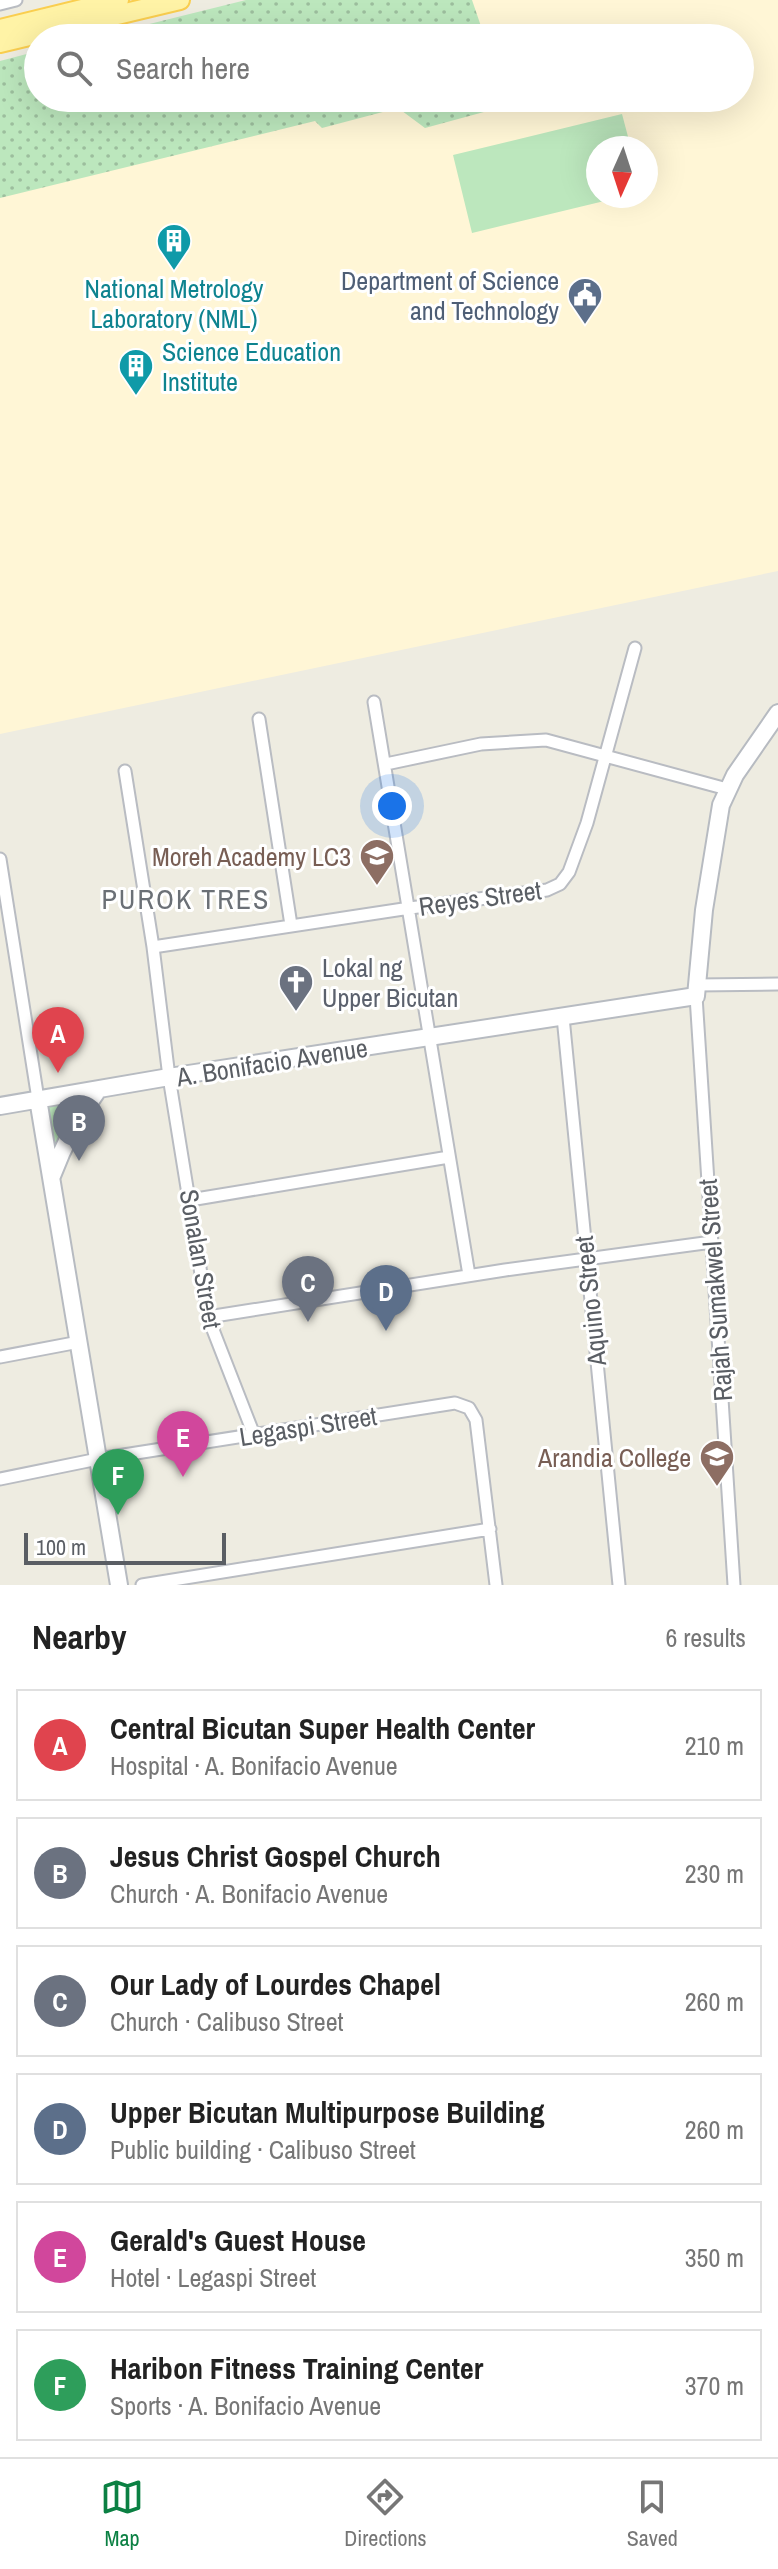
<!DOCTYPE html>
<meta charset="utf-8">
<style>
:root{--surface:#fff;--page:#f6f6f6;--text:#222;--muted:#767676;--line:#e0e0e0;--accent:#0b8043}
body{margin:0;font-family:"Archivo Narrow",sans-serif;background:var(--page);color:var(--text)}
.compass{position:absolute;left:586px;top:136px;width:72px;height:72px;border-radius:50%;background:var(--surface);box-shadow:0 8px 32px #0002;rotate:183deg}
.scale{position:absolute;left:24px;bottom:20px;width:202px;box-sizing:border-box;padding-left:8px;border:4px solid #5a5e64;border-top:0;font-size:22px;line-height:28px;white-space:nowrap;color:#5a5e64;-webkit-text-stroke:6px #fff;paint-order:stroke}
.you{position:absolute;left:392px;top:806px;width:28px;height:28px;margin:-20px;border:6px solid #fff;border-radius:50%;background:#1a73e8;box-shadow:0 0 0 12px #1a73e833}
.badge{display:grid;place-items:center;width:52px;height:52px;border-radius:50%;background:var(--accent);color:#fff;font-size:26px;font-weight:700}
.pin{position:absolute;translate:-50% -66px;filter:drop-shadow(0 2px 4px #0008)}
.pin::after{content:'';position:absolute;top:42px;width:28px;height:24px;background:inherit;clip-path:polygon(0 0,100% 0,50% 100%)}
.list{margin:0;padding:0;list-style:none}
h2{display:flex;justify-content:space-between;align-items:center;height:104px;margin:0;padding:0 32px;font-size:34px}
h2 small{font-size:26px;font-weight:400;color:var(--muted)}
.list li{display:grid;grid-template-columns:52px 1fr auto;gap:24px;align-items:center;box-sizing:border-box;height:112px;margin:0 16px 16px;padding:0 16px;border:2px solid var(--line);border-radius:0px}
.list b{display:block;font-size:30px;white-space:nowrap}
.list p{margin:0;font-size:26px;white-space:nowrap;color:var(--muted)}
.list em{font-size:26px;font-style:normal;color:var(--muted)}
.icon{flex:none;width:44px;height:44px;fill:none;stroke:currentColor;stroke-width:2;stroke-linecap:round;stroke-linejoin:round}
.map{position:relative;flex:none;width:778px;height:1585px;overflow:hidden}
.search{position:absolute;background:var(--surface);box-shadow:0 8px 32px #0002;left:24px;right:24px;top:24px;height:88px;display:flex;align-items:center;gap:20px;box-sizing:border-box;padding:0 28px;border-radius:44px;color:var(--muted);font-size:30px}
.sheet{height:872px;background:var(--surface)}
nav{display:flex;justify-content:space-around;align-items:center;box-sizing:border-box;height:112px;border-top:2px solid var(--line);background:var(--surface);font-size:22px;color:var(--muted)}
nav a{display:grid;justify-items:center;gap:4px}
nav .on{color:var(--accent)}
.map>svg:first-child{display:block}
.commercial{fill:#fff6d6;fill-rule:evenodd}
.grass{fill:url(#grass-dots)}
.green{fill:#bce7bd}
.lines{fill:none;stroke-linecap:round;stroke-linejoin:round}
.street-casing{stroke:#b9bcc2;stroke-width:15}
.secondary-casing{stroke:#b7bbc1;stroke-width:20}
.primary-casing{stroke:#face4f;stroke-width:22}
.street{stroke:#fff;stroke-width:11}
.secondary{stroke:#fff;stroke-width:16}
.primary{stroke:#fff3a6;stroke-width:18}
.labels{text-anchor:middle;dominant-baseline:central;stroke-width:6;stroke-linejoin:round;paint-order:stroke}
.service-label{font-size:26px;fill:#4e5e75;stroke:#fff;text-anchor:end}
.culture-label{font-size:26px;fill:#0d838f;stroke:#fff}
.education-label{font-size:26px;fill:#785e54;stroke:#fff;text-anchor:end}
.street-label{font-size:26px;fill:#5a5e64;stroke:#fff}
.worship-label{font-size:26px;fill:#5b616d;stroke:#fff;text-anchor:start}
.neighbourhood-label{font-size:28px;letter-spacing:2px;fill:#6b7076;stroke:#fff}
</style>
<div class="map">
<svg width="778" height="1585" viewBox="0 0 778 1585">
<defs>
<pattern id="grass-dots" width="8" height="8" patternUnits="userSpaceOnUse" patternTransform="scale(2)"><rect width="8" height="8" fill="#bce7bd"/><path d="M2 2h.1M6 6h.1" fill="none" stroke="#9cbe9d" stroke-width="1.8" stroke-linecap="round"/></pattern>
</defs>
<rect width="100%" height="100%" fill="#eeece1"/>
<!-- commercial -->
<path class="commercial" d="M 252,0 L 778,0 L 778,571 L 0,734 L 0,62 L 38,98 L 740,98 L 740,38 L 106,38 ZM 598,148 L 646,148 L 646,196 L 598,196 Z"/>
<!-- grass -->
<path class="grass" d="M 246,0 L 472,0 L 485,38 L 93,38 Z
M 38,51 L 38,98 L 504,98 L 506,106 L 425,128 L 398,108 L 322,128 L 315,121 L 0,198 L 0,61 Z"/>
<!-- green -->
<path class="green" d="M 622,114 L 631,148 L 598,148 L 598,196 L 625,196 L 472,233 L 453,155 Z
M 87,1097 L 54,1162 L 45,1103 Z"/>
<g class="lines">
<defs>
<path id="street" d="M 0,4 L 16,0
M 374,702 L 469,1275
M 259,719 L 291,925
M 386,764 L 481,744 L 546,740 L 727,789
M 125,771 L 153,947 L 169,1077 L 208,1317 L 254,1435
M 0,859 L 38,1099
M 153,947 L 410,908 L 547,890 L 560,884 L 569,872 L 587,823 L 635,648
M 697,985 L 778,984
M 696,996 L 734,1585
M 563,1017 L 619,1585
M 190,1200 L 449,1157
M 208,1317 L 505,1270 L 712,1242
M 0,1357 L 79,1342
M 0,1479 L 98,1459 L 455,1403 L 469,1408 L 476,1420 L 496,1585
M 142,1585 L 490,1529"/>
<path id="secondary" d="M 38,1099 L 119,1585
M 0,1106 L 169,1077 L 696,996 L 704,910 L 721,805 L 735,775 L 778,713
M 52,1176 C 64,1144 78,1117 98,1090"/>
<path id="primary" d="M 0,29 L 119,0
M 0,43 L 180,0"/>
</defs>
<!-- street casing -->
<use href="#street" class="street-casing"/>
<!-- secondary casing -->
<use href="#secondary" class="secondary-casing"/>
<!-- primary casing -->
<use href="#primary" class="primary-casing"/>
<!-- street -->
<use href="#street" class="street"/>
<!-- secondary -->
<use href="#secondary" class="secondary"/>
<!-- primary -->
<use href="#primary" class="primary"/>
</g>
<!-- icons -->
<defs>
<symbol id="building-pin" viewBox="-11 -11 22 30"><path d="M0 17L-7.5 6A9.5 9.5 0 1 1 7.5 6Z" fill="#0f9aa8" stroke="#fff"/><path d="M-4-6H4V6H1V3H-1V6H-4ZM-2.5-4.3h1.7v1.8h-1.7ZM.8-4.3h1.7v1.8H.8ZM-2.5-1h1.7V.8h-1.7ZM.8-1h1.7V.8H.8Z" fill="#fff"/></symbol>
<symbol id="civic-pin" viewBox="-11 -11 22 30"><path d="M0 17L-7.5 6A9.5 9.5 0 1 1 7.5 6Z" fill="#5c6f8a" stroke="#fff"/><path d="M-.6-6.5H3V-4.5H.6V-3L4-1V1h2V6H-6V1h2V-1L-.6-3ZM-1.2 2.5V6h2.4V2.5Z" fill="#fff"/></symbol>
<symbol id="school-pin" viewBox="-11 -11 22 30"><path d="M0 17L-7.5 6A9.5 9.5 0 1 1 7.5 6Z" fill="#8d6e63" stroke="#fff"/><path d="M0-5L7-2L0 1L-7-2ZM-4 1L0 2.5L4 1V4Q0 6-4 4Z" fill="#fff"/></symbol>
<symbol id="church-pin" viewBox="-11 -11 22 30"><path d="M0 17L-7.5 6A9.5 9.5 0 1 1 7.5 6Z" fill="#6b7280" stroke="#fff"/><path d="M-1.2-6h2.4v3.5h3.3v2.4h-3.3V6h-2.4V-.1h-3.3v-2.4h3.3Z" fill="#fff"/></symbol>
</defs>
<g fill-rule="evenodd">
<use href="#building-pin" x="154" y="221" width="40" height="54"/>
<use href="#civic-pin" x="565" y="275" width="40" height="54"/>
<use href="#building-pin" x="116" y="346" width="40" height="54"/>
<use href="#school-pin" x="357" y="836" width="40" height="54"/>
<use href="#church-pin" x="276" y="962" width="40" height="54"/>
<use href="#school-pin" x="697" y="1437" width="40" height="54"/>
</g>
<g class="labels">
<!-- service labels -->
<g class="service-label">
<text x="559" y="280">Department of Science<tspan x="559" dy="30">and Technology</tspan></text>
</g>
<!-- culture labels -->
<g class="culture-label">
<text x="174" y="288">National Metrology<tspan x="174" dy="30">Laboratory (NML)</tspan></text>
<text x="162" y="351" text-anchor="start">Science Education<tspan x="162" dy="30">Institute</tspan></text>
</g>
<!-- education labels -->
<g class="education-label">
<text x="351" y="856">Moreh Academy LC3</text>
<text x="691" y="1457">Arandia College</text>
</g>
<!-- street labels -->
<g class="street-label">
<text transform="translate(480 898) rotate(-8)">Reyes Street</text>
<text transform="translate(272 1062) rotate(-9)">A. Bonifacio Avenue</text>
<text transform="translate(201 1259) rotate(80)">Sonalan Street</text>
<text transform="translate(715 1290) rotate(-94)">Rajah Sumakwel Street</text>
<text transform="translate(590 1301) rotate(-96)">Aquino Street</text>
<text transform="translate(308 1426) rotate(-9)">Legaspi Street</text>
</g>
<!-- worship labels -->
<g class="worship-label">
<text x="322" y="967">Lokal ng<tspan x="322" dy="30">Upper Bicutan</tspan></text>
</g>
<!-- neighbourhood labels -->
<g class="neighbourhood-label">
<text x="186" y="899">PUROK TRES</text>
</g>
</g>
</svg>
<svg class="compass" viewBox="-18 -18 36 36"><path d="M0-13l5 13h-10z" fill="#e53935"/><path d="M0 13l5-13h-10z" fill="#767676"/></svg>
<div class="scale">100 m</div>
<div class="you"></div>
<div class="pin badge" style="left:58px;top:1073px;background:#e0444e">A</div>
<div class="pin badge" style="left:79px;top:1161px;background:#6b7280">B</div>
<div class="pin badge" style="left:308px;top:1322px;background:#6b7280">C</div>
<div class="pin badge" style="left:386px;top:1331px;background:#5c6f8a">D</div>
<div class="pin badge" style="left:183px;top:1477px;background:#d1479c">E</div>
<div class="pin badge" style="left:118px;top:1515px;background:#2e9e5b">F</div>
<div class="search"><svg class="icon" aria-label="search" viewBox="0 0 24 24"><circle cx="10" cy="10" r="6"/><path d="M15 15l6 6"/></svg>Search here</div>
</div>
<section class="sheet">
<h2>Nearby<small>6 results</small></h2>
<ul class="list">
<li><span class="badge" style="background:#e0444e">A</span><div><b>Central Bicutan Super Health Center</b><p>Hospital · A. Bonifacio Avenue</p></div><em>210 m</em></li>
<li><span class="badge" style="background:#6b7280">B</span><div><b>Jesus Christ Gospel Church</b><p>Church · A. Bonifacio Avenue</p></div><em>230 m</em></li>
<li><span class="badge" style="background:#6b7280">C</span><div><b>Our Lady of Lourdes Chapel</b><p>Church · Calibuso Street</p></div><em>260 m</em></li>
<li><span class="badge" style="background:#5c6f8a">D</span><div><b>Upper Bicutan Multipurpose Building</b><p>Public building · Calibuso Street</p></div><em>260 m</em></li>
<li><span class="badge" style="background:#d1479c">E</span><div><b>Gerald's Guest House</b><p>Hotel · Legaspi Street</p></div><em>350 m</em></li>
<li><span class="badge" style="background:#2e9e5b">F</span><div><b>Haribon Fitness Training Center</b><p>Sports · A. Bonifacio Avenue</p></div><em>370 m</em></li>
</ul>
</section>
<nav>
<a class="on"><svg class="icon" aria-label="map" viewBox="0 0 24 24"><path d="M3 6l6-2 6 2 6-2v14l-6 2-6-2-6 2zM9 4v14M15 6v14"/></svg>Map</a>
<a><svg class="icon" aria-label="directions" viewBox="0 0 24 24"><path d="M12 3l9 9-9 9-9-9zM9 14v-3h6M13 9l2 2-2 2"/></svg>Directions</a>
<a><svg class="icon" aria-label="saved" viewBox="0 0 24 24"><path d="M7 4h10v16l-5-4-5 4z"/></svg>Saved</a>
</nav>
